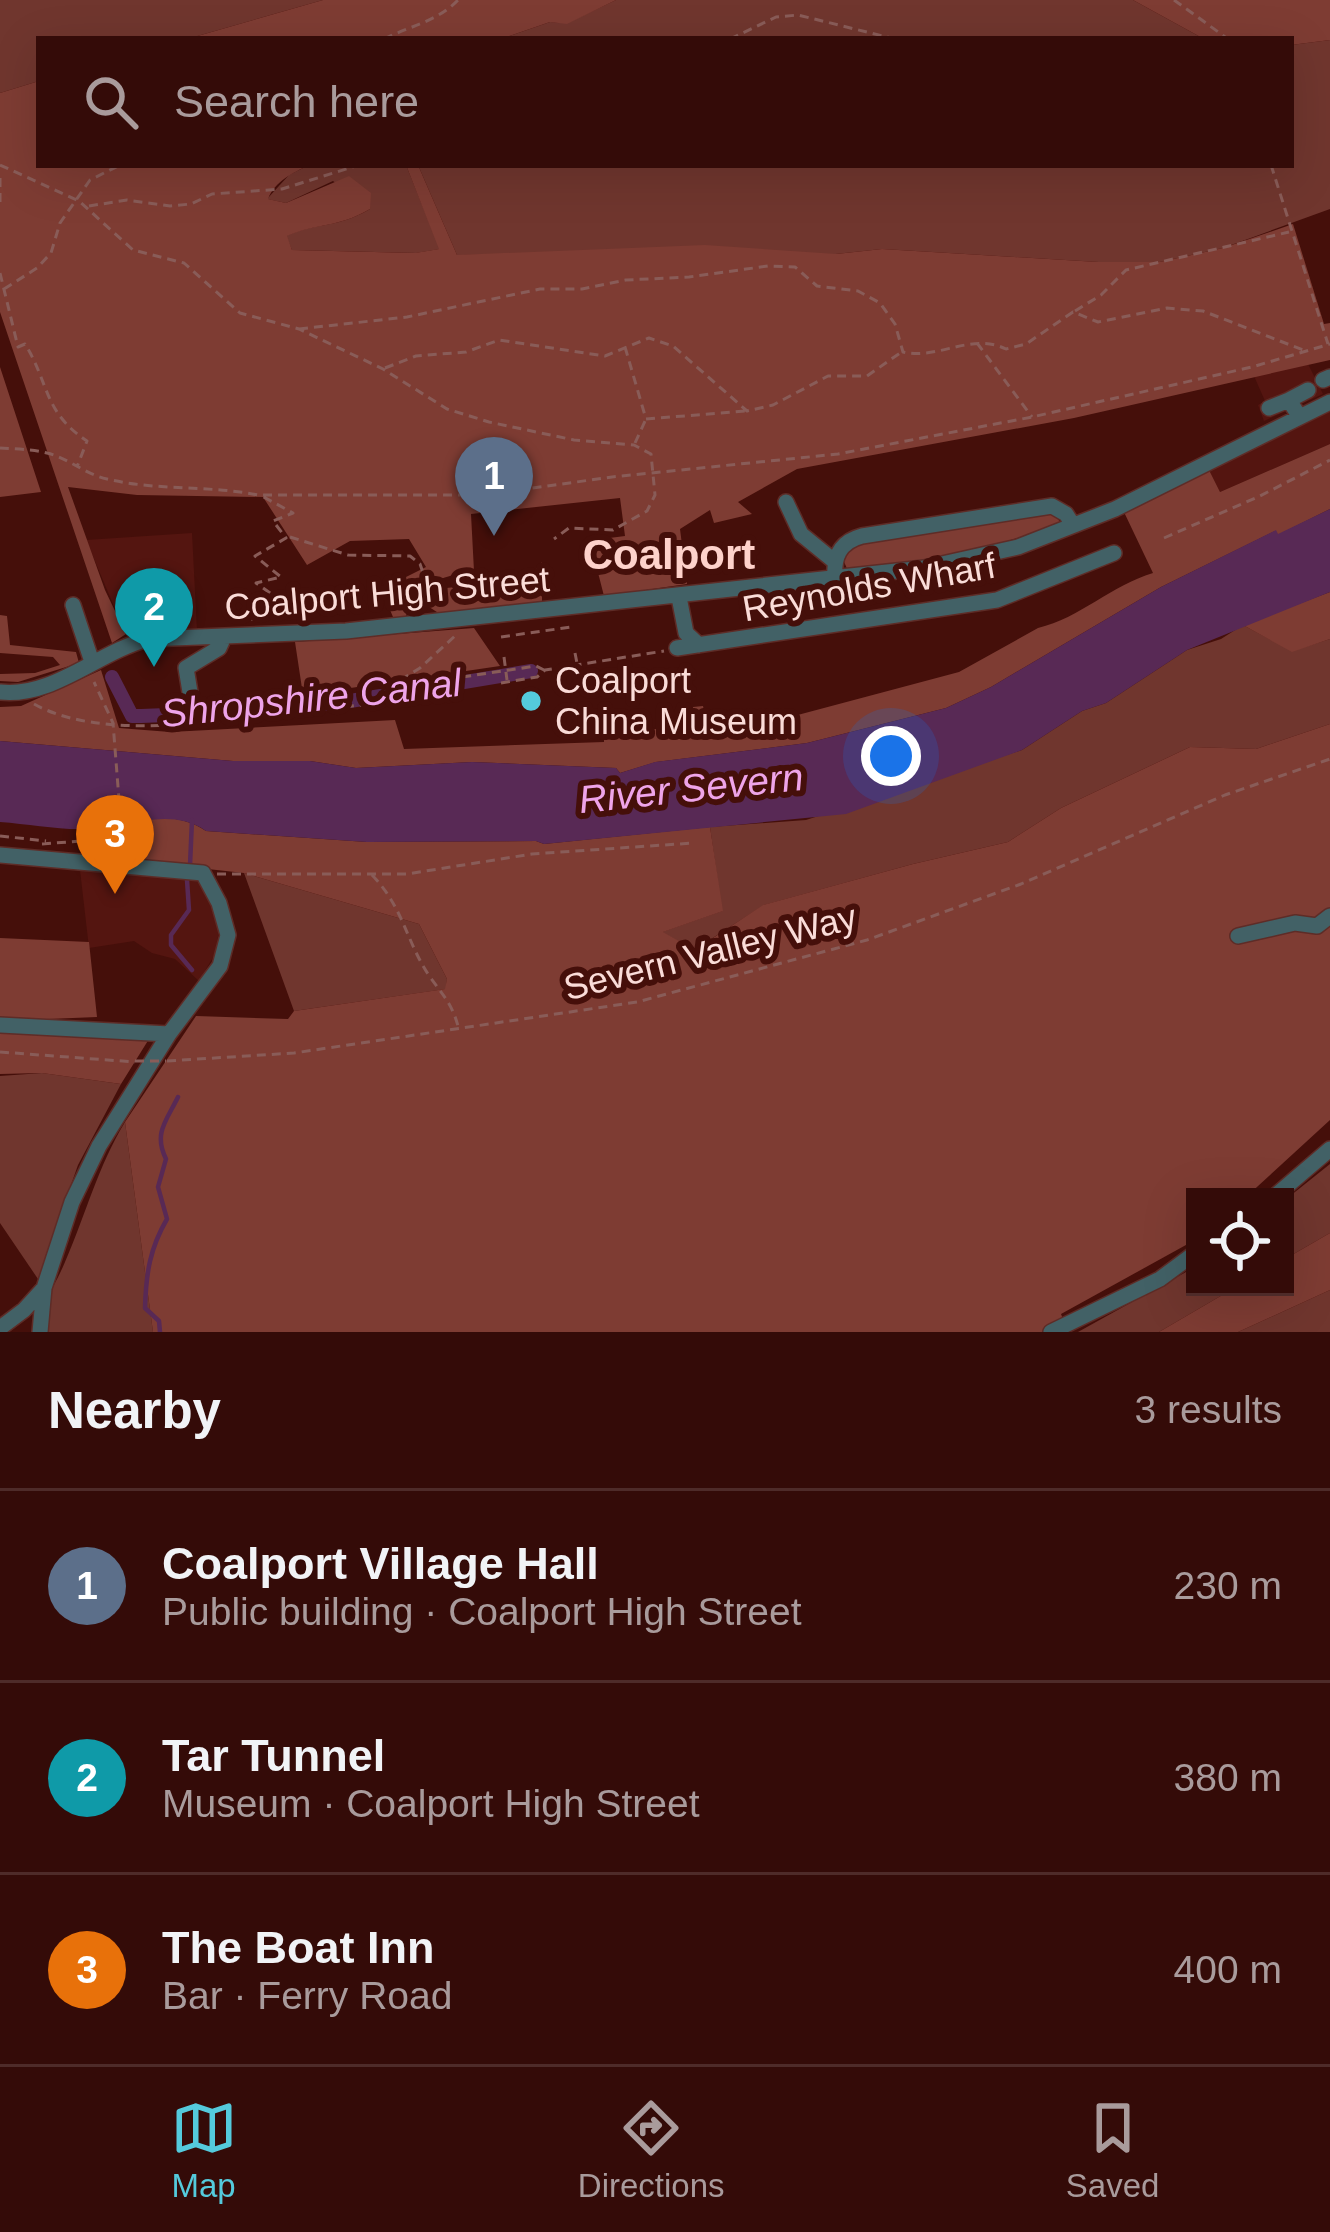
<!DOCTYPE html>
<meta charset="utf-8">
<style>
:root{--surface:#340b08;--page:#3c1412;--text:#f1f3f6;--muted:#a99b9c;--line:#4e2b29;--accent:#54cadc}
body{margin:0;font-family:Helvetica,sans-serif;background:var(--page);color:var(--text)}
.controls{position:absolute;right:36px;bottom:36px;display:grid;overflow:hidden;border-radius:0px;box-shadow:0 12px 48px #0002}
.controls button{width:108px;height:108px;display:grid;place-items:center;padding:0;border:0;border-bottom:3px solid var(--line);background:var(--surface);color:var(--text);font:60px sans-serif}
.you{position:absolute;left:891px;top:756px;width:42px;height:42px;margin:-30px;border:9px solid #fff;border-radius:50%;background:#1a73e8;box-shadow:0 0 0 18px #1a73e833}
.badge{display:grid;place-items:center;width:78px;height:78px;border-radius:50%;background:var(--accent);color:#fff;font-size:39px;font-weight:700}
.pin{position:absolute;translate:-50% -99px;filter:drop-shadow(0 3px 6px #0008)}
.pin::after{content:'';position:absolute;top:63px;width:42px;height:36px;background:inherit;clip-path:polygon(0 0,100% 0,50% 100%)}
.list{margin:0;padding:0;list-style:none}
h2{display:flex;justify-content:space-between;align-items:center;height:156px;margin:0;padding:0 48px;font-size:51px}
h2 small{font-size:39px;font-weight:400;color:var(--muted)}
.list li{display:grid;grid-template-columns:78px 1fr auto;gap:36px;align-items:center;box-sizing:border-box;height:192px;padding:0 48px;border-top:3px solid var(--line)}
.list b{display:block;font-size:45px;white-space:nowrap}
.list p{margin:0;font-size:39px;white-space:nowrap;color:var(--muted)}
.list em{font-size:39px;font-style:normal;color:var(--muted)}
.icon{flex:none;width:66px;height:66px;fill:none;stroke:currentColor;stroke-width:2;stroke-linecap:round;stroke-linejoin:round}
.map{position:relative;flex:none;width:1330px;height:1332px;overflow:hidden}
.search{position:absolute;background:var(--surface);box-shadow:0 12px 48px #0002;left:36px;right:36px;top:36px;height:132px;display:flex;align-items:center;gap:30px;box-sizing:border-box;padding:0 42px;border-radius:0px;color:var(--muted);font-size:45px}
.sheet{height:732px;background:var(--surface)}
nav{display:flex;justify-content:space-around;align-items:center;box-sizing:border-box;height:168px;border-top:3px solid var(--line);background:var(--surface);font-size:33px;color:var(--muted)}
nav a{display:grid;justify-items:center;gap:6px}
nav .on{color:var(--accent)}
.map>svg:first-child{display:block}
.built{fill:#541510}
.green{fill:#70362e}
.forest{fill:#7e3c33}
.water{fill:#582955}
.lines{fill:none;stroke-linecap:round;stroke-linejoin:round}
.stream{stroke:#582955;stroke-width:4.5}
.canal{stroke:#582955;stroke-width:14}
.minor-casing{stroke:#5e2c27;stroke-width:18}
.path{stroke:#895c58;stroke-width:3;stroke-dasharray:9 6;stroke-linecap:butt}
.minor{stroke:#426166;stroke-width:15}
.path-bridge{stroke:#895c58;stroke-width:3;stroke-dasharray:9 6;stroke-linecap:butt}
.poi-dot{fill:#54cadc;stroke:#450f0a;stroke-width:4.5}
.labels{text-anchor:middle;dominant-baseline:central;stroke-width:12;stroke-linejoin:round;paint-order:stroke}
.street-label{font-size:36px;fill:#fadcd8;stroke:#450f0a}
.poi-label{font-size:36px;fill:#fadcd8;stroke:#450f0a;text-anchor:start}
.water-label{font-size:39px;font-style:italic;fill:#eea4e9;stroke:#450f0a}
.quarter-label{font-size:42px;font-weight:bold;fill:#fed2cb;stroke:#450f0a}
</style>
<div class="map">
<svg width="1330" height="1332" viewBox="0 0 1330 1332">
<rect width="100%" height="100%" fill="#450f0a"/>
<!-- built -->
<path class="built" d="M 1308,364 L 1323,394 L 1264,421 L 1258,405 L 1265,401 L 1254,376 Z
M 1330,410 L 1330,444 L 1220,492 L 1208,468 Z
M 192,533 L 197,631 L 127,637 L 86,540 Z
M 80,870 L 153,875 L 198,880 L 204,885 L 219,931 L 215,954 L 199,981 L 175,959 L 152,953 L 134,941 L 89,948 Z"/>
<!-- green -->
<path class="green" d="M 0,0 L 323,0 L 187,39 L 39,39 L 39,81 L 0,93 Z
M 616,0 L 1133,0 L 1204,39 L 501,39 L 550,22 L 567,23 Z
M 1330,40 L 1330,209 L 1223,248 L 1160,262 L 1098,262 L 882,249 L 836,254 L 457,255 L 418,165 L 1291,165 L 1291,45 Z
M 309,165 L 406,165 L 440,249 L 416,253 L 292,250 L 286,236 C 316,222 336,229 370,209 L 333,181 L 286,203 L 267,199 L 289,175 Z
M 1243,625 L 1292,651 L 1330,639 L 1330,724 L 1256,749 L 1190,747 L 1061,808 L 1008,842 L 913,864 L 764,905 L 694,950 L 662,932 L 722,911 L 710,827 L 806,820 L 1022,750 L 1082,711 L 1106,703 L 1187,650 L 1221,639 Z
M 244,873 L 419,924 L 447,979 L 446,989 L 294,1011 Z
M 42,1073 L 121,1084 L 78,1165 L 38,1279 L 0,1223 L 0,1076 Z
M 125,1122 L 153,1332 L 40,1332 C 43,1296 52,1293 65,1262 C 86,1214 98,1166 125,1122 Z
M 1330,1164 L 1330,1233 L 1285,1259 L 1285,1200 Z
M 1195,1267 L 1195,1287 L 1236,1287 L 1159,1332 L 1078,1332 Z
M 1330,1290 L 1330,1332 L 1238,1332 Z"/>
<!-- forest -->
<path class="forest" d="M 323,0 L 616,0 L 567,24 L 550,22 L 501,39 L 187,39 Z
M 1133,0 L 1330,0 L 1330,40 L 1291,45 L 1291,39 L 1204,39 Z
M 39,81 L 39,165 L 309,165 C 293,173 275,181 268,199 L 286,203 L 349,176 L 371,193 L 370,209 C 338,228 316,223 287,236 L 292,250 L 415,253 L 439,249 L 406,165 L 418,165 L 457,255 L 705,245 L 836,254 L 882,249 L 1098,262 L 1160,262 L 1223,248 L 1293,224 L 1324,324 L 1330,323 L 1330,360 L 1074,418 L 797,469 L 738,502 L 752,514 L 714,523 L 710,510 L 680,529 L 687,584 L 604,596 L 594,557 L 599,548 L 594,540 L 625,536 L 620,498 L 471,514 L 474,571 C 438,578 419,581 405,618 L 393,617 L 388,605 L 402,579 L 426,567 L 409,539 L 350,541 L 307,565 L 263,497 L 137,495 L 68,487 L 105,590 L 126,634 L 112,643 L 0,312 L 0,93 Z
M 0,367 L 41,492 L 0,497 Z
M 1330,444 L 1330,509 L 1278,535 L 1275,531 L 1161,587 L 991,687 L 946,708 L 807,743 L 656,762 L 620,773 L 616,768 L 472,762 L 356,768 L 310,761 L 233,761 L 0,741 L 0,707 L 21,706 L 101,670 L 119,728 L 170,732 L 395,720 L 404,749 L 604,742 L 604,737 L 695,723 L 693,707 L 703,706 L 710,739 L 747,733 L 749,728 L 959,672 L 1038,628 C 1080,618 1112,585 1153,573 L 1123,510 L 1208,468 L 1220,492 Z
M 1053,512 L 1060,522 L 1054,527 L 961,555 L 848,571 L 842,557 L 846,551 L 867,541 Z
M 542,562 L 542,603 L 440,614 L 426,605 L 426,596 L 432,591 C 469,580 514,599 542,562 Z
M 1330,592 L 1330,639 L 1292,652 L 1243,625 Z
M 0,615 L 7,616 L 10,645 L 76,652 L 79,663 L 18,682 L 0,681 L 0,674 L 35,673 L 60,665 L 53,657 L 0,653 Z
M 474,628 L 500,666 L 303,695 L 295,642 Z
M 1330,724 L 1330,1120 L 1246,1197 L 1195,1197 L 1195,1240 L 1061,1314 L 1068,1332 L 153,1332 L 125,1122 L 196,1016 L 288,1019 L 294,1011 L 445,989 L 447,979 L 419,924 L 244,873 L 144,862 L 136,839 L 124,827 C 148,814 183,815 206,831 L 367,842 L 536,841 L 544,844 L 710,827 L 723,911 L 663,932 L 695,950 L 763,905 L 913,864 L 1008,842 L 1061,808 L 1190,747 L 1256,749 Z
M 0,938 L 89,942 L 97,1017 L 0,1021 Z
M 0,1030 L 149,1039 L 121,1084 L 42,1073 L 0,1074 Z
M 1330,1233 L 1330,1290 L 1238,1332 L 1159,1332 L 1236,1287 L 1285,1287 L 1285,1259 Z"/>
<!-- water -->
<path class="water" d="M 1330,509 L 1330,592 L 1187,650 L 1106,703 L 1082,711 L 1022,750 L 846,814 L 544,844 L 536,841 L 367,842 L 206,831 C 170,806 126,828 85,829 C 59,830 28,824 0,822 L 0,741 L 233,761 L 310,761 L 356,768 L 472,762 L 616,768 L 620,773 L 655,762 L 807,743 L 946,708 L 991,687 L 1161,587 L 1276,530 L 1278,534 Z"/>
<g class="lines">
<!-- stream -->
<path class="stream" d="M 190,865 L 192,820
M 187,880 L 189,910 L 171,935 L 171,945 L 192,970
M 160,1332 L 159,1321 L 145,1308 C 146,1273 150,1248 167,1219 L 158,1187 L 166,1159 C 153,1133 167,1120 178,1097"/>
<!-- canal -->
<path class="canal" d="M 112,677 L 132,716 L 141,716 L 243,712 L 344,702 L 531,671"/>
<defs>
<path id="minor" d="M 1323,380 L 1330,377
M 1289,400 L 1308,390
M 1269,408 L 1289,400 L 1299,416
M 786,502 L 801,534 L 834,561
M 835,580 C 833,558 839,542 862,536 L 1052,506 L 1066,514 L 1073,525
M 679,597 L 686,633 L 699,645
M 73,605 L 92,662
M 677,648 L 997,600 L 1114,553
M 0,692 C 53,698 98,652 148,639 L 346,631 L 924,568 L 1018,547 L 1115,509 L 1330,402
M 190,692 L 186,668 L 219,648 L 224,637
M 0,855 L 203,873 L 219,903 L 228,935 L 220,966 L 169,1034 L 99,1146 L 72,1202 L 44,1288 L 24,1310 L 0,1328
M 1238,936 L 1295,923 L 1317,926 L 1330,916
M 0,1025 L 169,1034
M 1274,1197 L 1330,1149
M 40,1332 L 44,1288
M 1051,1332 L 1160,1279 L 1195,1253"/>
</defs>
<!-- minor casing -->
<use href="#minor" class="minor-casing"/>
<!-- path -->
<path class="path" d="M 1174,0 L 1228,39
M 384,39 C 410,26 438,21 458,0
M 730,39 L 776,17 L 798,15 L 895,39
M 0,165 L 79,201 L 133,250 L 184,263 L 240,313 L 299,329 L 383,369 L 447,409 L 489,422 L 574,440 L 634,445 L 651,454 L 655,495 L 647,511 L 613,530 L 569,528 L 554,539
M 1271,165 L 1328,344
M 0,178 L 0,208
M 89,206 L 127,200 L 170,206 L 191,204 L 212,194 L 282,189 L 359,165
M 0,273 L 18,347 L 25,344 C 49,382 43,412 87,441 L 77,467
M 4,289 L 37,268 L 51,253 L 60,223 L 90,180 L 120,165
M 1075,311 L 1101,295 L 1126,270 L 1289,232
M 299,329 L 407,317 L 540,289 L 582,289 L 626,280 L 689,277 L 768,266 L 795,267 L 817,286 L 858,291 L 880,303 L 895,324 L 903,352 C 939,360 971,332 1006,349 L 1026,344 L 1073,312 L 1098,322 L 1167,308 L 1203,311 L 1303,350
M 977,343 L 1032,417
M 625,347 L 646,419 L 746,411
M 385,368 L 416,356 L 466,352 L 499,340 L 605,356 L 649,338 L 673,346 L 747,411 L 773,405 L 828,376 L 867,376 L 900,353
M 635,443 L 646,419
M 0,448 C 15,449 32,449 47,453 C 68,458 85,474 107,479 C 157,491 208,485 258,495 L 483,495 L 612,477 L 838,454 L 1032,417 L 1252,367 L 1330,344
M 290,537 L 348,555 L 410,556 L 420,564 L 428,587
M 1164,538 L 1260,496 L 1330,460
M 468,604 L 473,584
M 253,621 L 252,601 L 273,595 L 256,583 L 281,577 L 255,556 L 286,538 L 273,521 L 293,513 L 260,495
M 501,637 L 571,627
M 575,653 L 582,689
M 504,657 L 507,680
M 501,683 L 537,677 L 545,670 L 664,651
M 388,688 L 536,666 L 544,670
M 388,688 L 420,668 L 456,635
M 34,704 C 120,752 290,706 385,704 L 387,689
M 0,836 L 46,841
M 42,844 L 81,841 L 121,825 L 113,723 L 94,682
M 217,874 L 407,874 L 532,854 L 693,843
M 372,875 C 404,908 406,942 430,977 C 443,995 452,1004 458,1026
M 0,1052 L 135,1062
M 167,1061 L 294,1053 L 637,1002 L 867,940 L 1021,884 L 1225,795 L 1330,759"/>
<!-- minor -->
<use href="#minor" class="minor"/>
<!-- path-bridge -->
<path class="path-bridge" d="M 135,1061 L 166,1061"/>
</g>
<!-- markers -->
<circle class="poi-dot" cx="531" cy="701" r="12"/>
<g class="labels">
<!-- street labels -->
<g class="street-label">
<text transform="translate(869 587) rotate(-10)">Reynolds Wharf</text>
<text transform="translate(387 593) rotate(-5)">Coalport High Street</text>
<text transform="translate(710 952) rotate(-14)">Severn Valley Way</text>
</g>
<!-- poi labels -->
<g class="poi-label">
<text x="555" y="680">Coalport<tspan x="555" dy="41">China Museum</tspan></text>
</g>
<!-- water labels -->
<g class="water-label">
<text transform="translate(311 698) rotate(-6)">Shropshire Canal</text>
<text transform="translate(691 788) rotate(-6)">River Severn</text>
</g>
<!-- quarter labels -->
<g class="quarter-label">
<text x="669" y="554">Coalport</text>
</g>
</g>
</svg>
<div class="controls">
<button><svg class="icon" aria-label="locate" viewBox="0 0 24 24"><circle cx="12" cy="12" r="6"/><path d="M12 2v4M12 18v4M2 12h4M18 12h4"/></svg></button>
</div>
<div class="you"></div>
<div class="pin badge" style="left:494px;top:536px;background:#5c6f8a">1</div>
<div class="pin badge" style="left:154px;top:667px;background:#0f9aa8">2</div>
<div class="pin badge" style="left:115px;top:894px;background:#e8710a">3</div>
<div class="search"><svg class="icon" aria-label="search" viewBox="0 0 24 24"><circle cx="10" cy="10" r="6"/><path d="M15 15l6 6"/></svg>Search here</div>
</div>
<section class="sheet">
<h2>Nearby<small>3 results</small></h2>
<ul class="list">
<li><span class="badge" style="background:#5c6f8a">1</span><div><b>Coalport Village Hall</b><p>Public building · Coalport High Street</p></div><em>230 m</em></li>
<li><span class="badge" style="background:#0f9aa8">2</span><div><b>Tar Tunnel</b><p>Museum · Coalport High Street</p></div><em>380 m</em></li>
<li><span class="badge" style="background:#e8710a">3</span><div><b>The Boat Inn</b><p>Bar · Ferry Road</p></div><em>400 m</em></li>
</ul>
</section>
<nav>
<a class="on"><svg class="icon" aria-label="map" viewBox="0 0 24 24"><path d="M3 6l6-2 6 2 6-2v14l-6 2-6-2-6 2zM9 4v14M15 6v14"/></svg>Map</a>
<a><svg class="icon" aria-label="directions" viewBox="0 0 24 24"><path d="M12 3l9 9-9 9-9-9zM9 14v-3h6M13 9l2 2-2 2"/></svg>Directions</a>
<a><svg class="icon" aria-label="saved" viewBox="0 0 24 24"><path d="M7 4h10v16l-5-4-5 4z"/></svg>Saved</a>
</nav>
